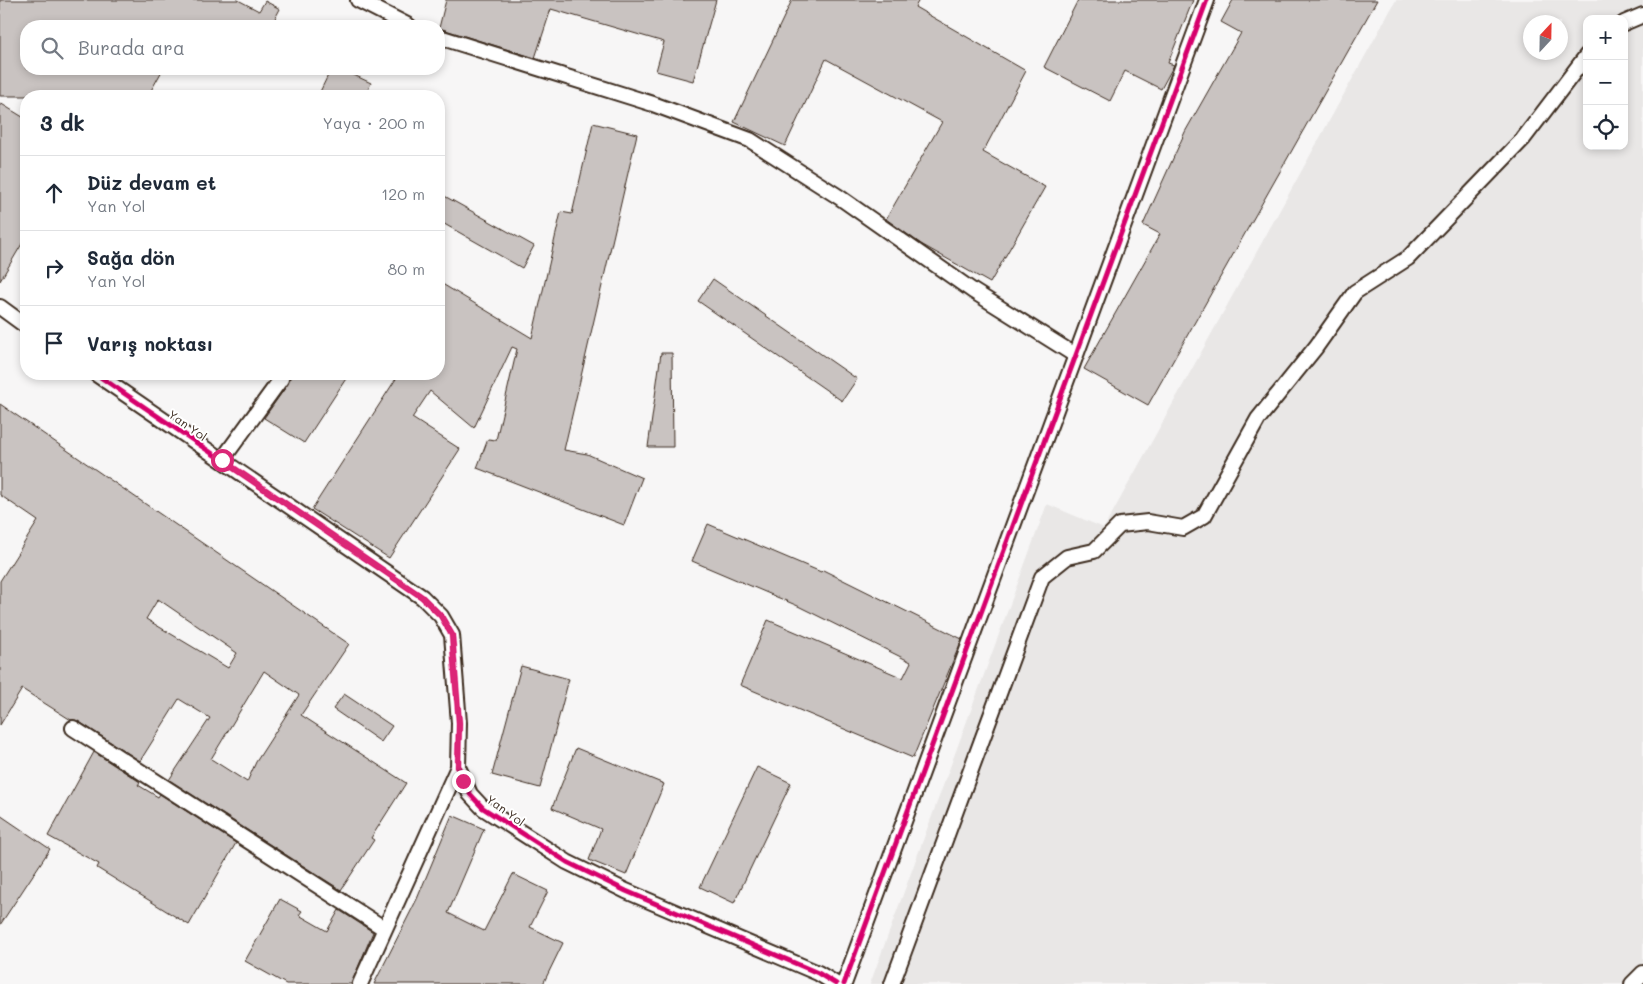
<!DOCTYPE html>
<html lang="tr">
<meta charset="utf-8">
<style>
:root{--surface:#fff;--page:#f6f6f7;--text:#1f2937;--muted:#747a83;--line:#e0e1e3}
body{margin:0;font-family:Mali,sans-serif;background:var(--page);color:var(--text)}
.controls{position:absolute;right:15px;top:15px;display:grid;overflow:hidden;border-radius:10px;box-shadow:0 2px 8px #0003}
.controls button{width:45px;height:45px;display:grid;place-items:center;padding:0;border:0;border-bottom:1px solid var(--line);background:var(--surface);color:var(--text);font:25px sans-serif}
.compass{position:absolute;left:1523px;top:15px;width:45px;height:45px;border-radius:50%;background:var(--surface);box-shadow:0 2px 8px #0003;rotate:22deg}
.stop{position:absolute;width:15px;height:15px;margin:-11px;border:4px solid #db2777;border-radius:50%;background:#fff}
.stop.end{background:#db2777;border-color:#fff;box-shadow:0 1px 5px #0008}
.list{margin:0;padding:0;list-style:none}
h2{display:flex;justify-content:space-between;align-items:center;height:65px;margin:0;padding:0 20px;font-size:21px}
h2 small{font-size:16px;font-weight:400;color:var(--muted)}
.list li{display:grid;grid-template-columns:32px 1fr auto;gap:15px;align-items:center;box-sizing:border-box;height:75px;padding:0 20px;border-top:1px solid var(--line)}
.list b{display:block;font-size:19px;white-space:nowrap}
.list p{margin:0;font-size:16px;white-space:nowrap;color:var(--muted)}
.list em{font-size:16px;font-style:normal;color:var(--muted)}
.icon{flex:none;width:28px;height:28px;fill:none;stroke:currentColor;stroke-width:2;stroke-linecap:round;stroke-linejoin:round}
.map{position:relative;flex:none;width:1643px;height:984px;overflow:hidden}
.search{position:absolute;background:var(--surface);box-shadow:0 2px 8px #0003;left:20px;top:20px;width:425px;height:55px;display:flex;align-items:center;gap:12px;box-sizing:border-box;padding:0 18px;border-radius:20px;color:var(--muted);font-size:19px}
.panel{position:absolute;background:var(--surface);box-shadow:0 2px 8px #0003;left:20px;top:90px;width:425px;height:290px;border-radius:20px}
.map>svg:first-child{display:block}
.built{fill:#e9e7e6;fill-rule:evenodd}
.building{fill:#c9c3c1;stroke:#3b2a1e;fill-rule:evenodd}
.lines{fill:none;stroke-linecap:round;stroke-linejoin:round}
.minor-casing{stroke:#3b2a1e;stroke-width:18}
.minor{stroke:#fff;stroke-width:14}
.cycleway-casing{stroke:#fff;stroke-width:8}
.cycleway{stroke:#d6006c;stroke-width:5}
.route{stroke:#db2777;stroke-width:6}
.labels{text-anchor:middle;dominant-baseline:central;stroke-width:4;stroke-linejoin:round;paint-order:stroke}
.street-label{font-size:12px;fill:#3b2a1e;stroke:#fff}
</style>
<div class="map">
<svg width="1643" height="984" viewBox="0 0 1643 984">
<rect width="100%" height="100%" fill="#f7f6f6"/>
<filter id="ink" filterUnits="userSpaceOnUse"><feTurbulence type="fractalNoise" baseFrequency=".02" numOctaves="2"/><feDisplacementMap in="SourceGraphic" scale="10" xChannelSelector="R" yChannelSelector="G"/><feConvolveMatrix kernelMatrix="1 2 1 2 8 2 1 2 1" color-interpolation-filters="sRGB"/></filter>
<g filter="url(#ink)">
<!-- built -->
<path class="built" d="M 1396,0 L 1643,0 L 1643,984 L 870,984 L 1047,504 L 1104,528 ZM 1587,19 L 1624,19 L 1624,146 L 1587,146 ZM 1530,22 L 1560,22 L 1560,52 L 1530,52 Z"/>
<!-- building -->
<path class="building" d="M 0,0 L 238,0 L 259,11 L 265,1 L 280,9 L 271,26 L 26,26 L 26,69 L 163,69 L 148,96 L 0,96 Z
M 446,0 L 716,0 L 693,81 L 656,71 L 664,42 L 551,9 L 535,58 L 439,28 Z
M 792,0 L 919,0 L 915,7 L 1026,71 L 983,152 L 1045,187 L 990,283 L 921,244 L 886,219 L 942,122 L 826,59 L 785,146 L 734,122 Z
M 1078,0 L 1193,0 L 1168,63 L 1174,65 L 1161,89 L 1125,71 L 1110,101 L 1044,67 Z
M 1233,0 L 1377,0 L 1148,405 L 1084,369 L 1160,234 L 1143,225 L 1185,132 L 1241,33 L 1221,22 Z
M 331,69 L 341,69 L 371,83 L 365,96 L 318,96 Z
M 0,103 L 26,119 L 26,237 L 0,281 Z
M 593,123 L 637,134 L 564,450 L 587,454 L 642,478 L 624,525 L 477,468 L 488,439 L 496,440 L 517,349 L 512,347 L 474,428 L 430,391 L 412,418 L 460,449 L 389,558 L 312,509 L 399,374 L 439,374 L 439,282 L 532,338 L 561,212 L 572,214 Z
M 439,193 L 534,246 L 522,268 L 439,221 Z
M 713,279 L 857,379 L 842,401 L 698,301 Z
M 661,353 L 672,353 L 673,447 L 648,447 Z
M 291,374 L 349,374 L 304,443 L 264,418 L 288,384 Z
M 0,404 L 349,644 L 301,715 L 406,783 L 371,838 L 374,840 L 341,890 L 169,780 L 210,718 L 179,699 L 140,761 L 78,721 L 71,720 L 22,689 L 0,725 L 0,581 L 38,521 L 0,495 ZM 158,599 L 237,653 L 228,668 L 146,619 ZM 264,671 L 299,695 L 256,762 L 247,782 L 211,759 Z
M 708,524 L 821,572 L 823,570 L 962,639 L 913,758 L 740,685 L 768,620 L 903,678 L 911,662 L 798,606 L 692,561 Z
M 521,666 L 569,679 L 540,788 L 492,775 Z
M 344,694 L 392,726 L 381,742 L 333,709 Z
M 576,748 L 664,784 L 626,875 L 589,860 L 601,829 L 552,808 Z
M 94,752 L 140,782 L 138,785 L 158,797 L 160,794 L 236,843 L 189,925 L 97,868 L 99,864 L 48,836 Z
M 757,767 L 791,783 L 734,903 L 700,887 Z
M 0,815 L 50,849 L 0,925 Z
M 452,815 L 484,829 L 448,913 L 484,931 L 513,874 L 548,891 L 530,927 L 563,943 L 543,984 L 374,984 L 417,899 Z
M 280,899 L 302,911 L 299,915 L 327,931 L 339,910 L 373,932 L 351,984 L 286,984 L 245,961 Z"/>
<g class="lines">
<defs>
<path id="minor" d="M 358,0 L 409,26
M 1624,23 L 1643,15
M 439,37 L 653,104 L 750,140 L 839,197 L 973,291 L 1075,355
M 0,307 L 26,326
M 96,374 L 422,597 L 441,616 L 452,635 L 459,723 L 458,767 L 470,794 L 483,808 L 567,862 L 626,891 L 818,973 L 836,984
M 222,460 L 281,379 L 282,374
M 73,728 L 385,929
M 360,984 L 458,767
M 844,984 L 1207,0
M 892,984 L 1042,577 L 1067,557 L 1094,551 L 1120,525 L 1148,522 L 1183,528 L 1204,516 L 1258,419 L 1316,347 L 1355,292 L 1408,258 L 1523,139 L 1587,55
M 1632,984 L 1643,973"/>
</defs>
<!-- minor casing -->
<use href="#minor" class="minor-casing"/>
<!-- minor -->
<use href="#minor" class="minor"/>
<defs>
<path id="cycleway" d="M 96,374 L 422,597 L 441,616 L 452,635 L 459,723 L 458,767 L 470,794 L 483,808 L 567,862 L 626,891 L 818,973 L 836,984
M 844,984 L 1207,0"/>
</defs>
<!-- cycleway casing -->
<use href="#cycleway" class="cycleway-casing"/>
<!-- cycleway -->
<use href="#cycleway" class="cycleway"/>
</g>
</g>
<g class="lines" filter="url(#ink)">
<!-- route -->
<path class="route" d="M 222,460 L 422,597 L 441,616 L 452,635 L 459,723 L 458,767 L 463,781"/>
</g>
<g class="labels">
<!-- street labels -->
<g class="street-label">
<text transform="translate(188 425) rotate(35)">Yan Yol</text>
<text transform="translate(506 810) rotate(36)">Yan Yol</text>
</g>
</g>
</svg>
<div class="controls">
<button>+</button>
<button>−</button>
<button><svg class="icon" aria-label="locate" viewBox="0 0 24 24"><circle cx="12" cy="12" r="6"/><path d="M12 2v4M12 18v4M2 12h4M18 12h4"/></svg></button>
</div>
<svg class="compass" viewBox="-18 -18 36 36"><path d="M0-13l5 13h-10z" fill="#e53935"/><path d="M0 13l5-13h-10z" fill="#747a83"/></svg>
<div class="stop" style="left:222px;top:460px"></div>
<div class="stop end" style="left:463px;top:781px"></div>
<div class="search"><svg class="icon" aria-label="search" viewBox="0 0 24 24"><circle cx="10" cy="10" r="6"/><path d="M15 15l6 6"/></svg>Burada ara</div>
<section class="panel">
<h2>3 dk<small>Yaya · 200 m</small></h2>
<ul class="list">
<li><svg class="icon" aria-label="ahead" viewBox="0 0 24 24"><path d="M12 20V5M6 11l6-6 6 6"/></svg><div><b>Düz devam et</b><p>Yan Yol</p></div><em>120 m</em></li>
<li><svg class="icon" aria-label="right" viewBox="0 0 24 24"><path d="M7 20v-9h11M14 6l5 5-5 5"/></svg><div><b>Sağa dön</b><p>Yan Yol</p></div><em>80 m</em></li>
<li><svg class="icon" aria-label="arrive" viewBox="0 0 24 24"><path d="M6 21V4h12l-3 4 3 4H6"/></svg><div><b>Varış noktası</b></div></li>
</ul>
</section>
</div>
